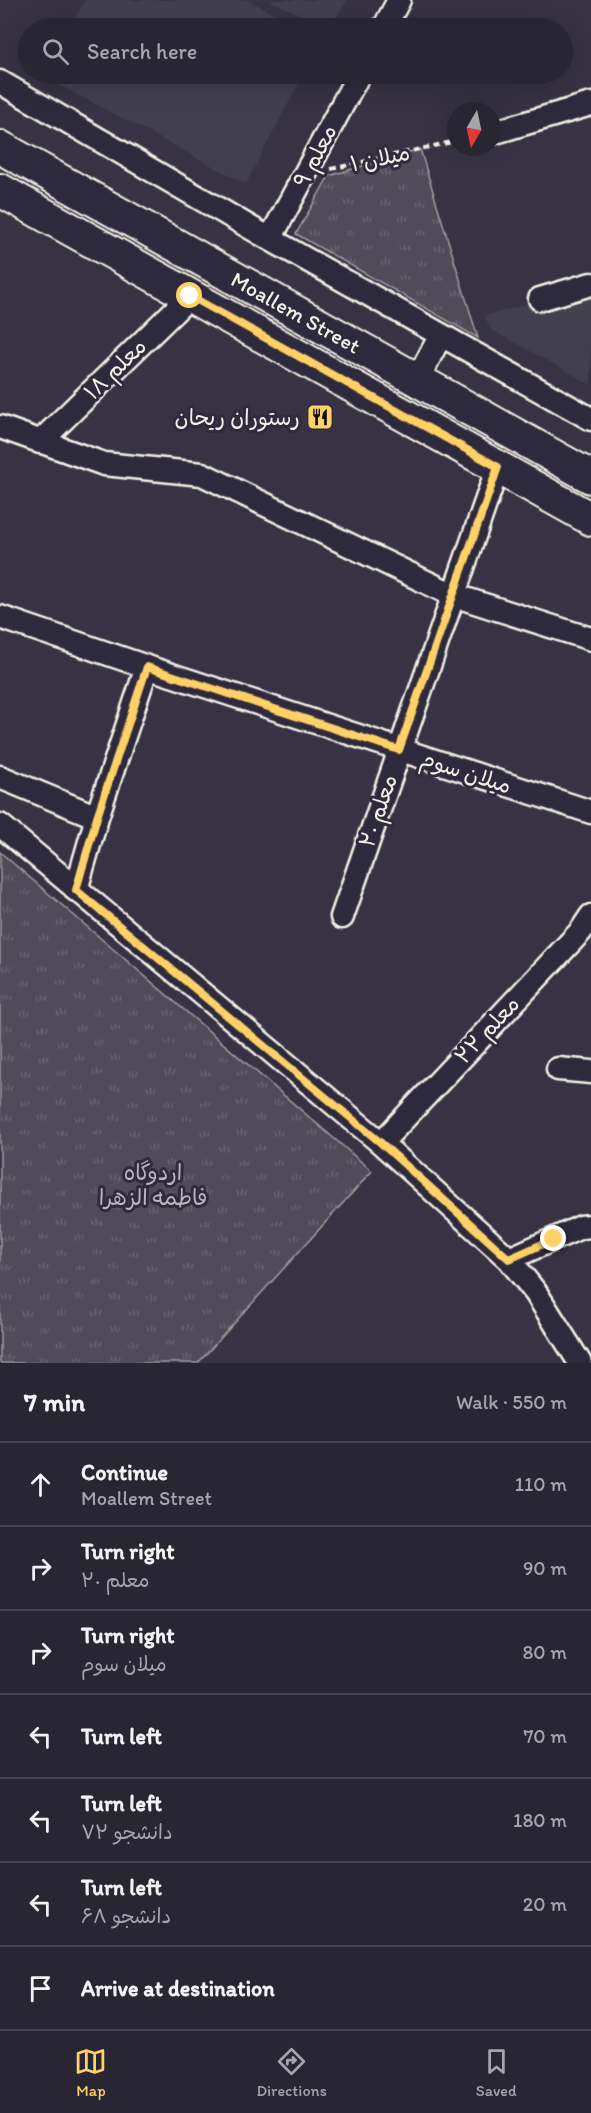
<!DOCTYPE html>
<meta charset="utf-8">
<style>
:root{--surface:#292633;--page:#35323f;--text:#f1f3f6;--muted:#a5a5ac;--line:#45434e;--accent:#ffd166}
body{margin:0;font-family:Itim,"Playpen Sans Arabic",sans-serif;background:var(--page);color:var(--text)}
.compass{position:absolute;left:447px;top:102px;width:54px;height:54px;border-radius:50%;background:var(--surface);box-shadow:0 6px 24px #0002;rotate:189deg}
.stop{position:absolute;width:18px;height:18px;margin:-14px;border:4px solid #ffd166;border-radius:50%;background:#fff}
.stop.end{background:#ffd166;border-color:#fff;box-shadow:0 2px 6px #0008}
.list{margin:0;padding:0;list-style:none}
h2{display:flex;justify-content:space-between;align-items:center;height:78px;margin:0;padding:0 24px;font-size:26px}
h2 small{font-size:20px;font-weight:400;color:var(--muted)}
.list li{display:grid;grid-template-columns:39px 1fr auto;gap:18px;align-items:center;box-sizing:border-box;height:84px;padding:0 24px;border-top:2px solid var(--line)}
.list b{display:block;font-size:22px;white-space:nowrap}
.list p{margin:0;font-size:20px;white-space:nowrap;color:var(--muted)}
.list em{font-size:20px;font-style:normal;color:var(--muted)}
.icon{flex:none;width:33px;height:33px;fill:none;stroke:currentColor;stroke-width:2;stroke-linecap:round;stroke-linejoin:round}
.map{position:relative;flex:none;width:591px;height:1363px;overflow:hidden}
.search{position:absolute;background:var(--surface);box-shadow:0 6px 24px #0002;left:18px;right:18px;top:18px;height:66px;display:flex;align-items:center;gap:15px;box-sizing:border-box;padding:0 21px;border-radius:33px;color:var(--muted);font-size:22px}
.sheet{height:666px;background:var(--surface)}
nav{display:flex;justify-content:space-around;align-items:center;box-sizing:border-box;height:84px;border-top:2px solid var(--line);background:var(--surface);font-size:16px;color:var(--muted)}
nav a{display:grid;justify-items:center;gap:3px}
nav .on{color:var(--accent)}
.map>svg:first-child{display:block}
.built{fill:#433f4e}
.park{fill:url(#park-tufts);stroke:#a29ea0;stroke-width:1.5}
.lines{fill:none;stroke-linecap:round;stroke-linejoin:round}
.minor-casing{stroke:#f4f1e8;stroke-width:27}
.secondary-casing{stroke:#f4f1e8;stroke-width:36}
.path{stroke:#f4f1e8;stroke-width:4;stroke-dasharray:6 4.5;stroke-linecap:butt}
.minor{stroke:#2f2a3d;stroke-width:22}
.secondary{stroke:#2f2a3d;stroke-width:32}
.route{stroke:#ffd166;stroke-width:8}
.labels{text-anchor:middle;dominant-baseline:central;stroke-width:6;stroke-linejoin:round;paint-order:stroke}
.street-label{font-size:22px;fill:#f4f1e8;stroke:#2f2a3d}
.poi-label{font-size:22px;fill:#f4f1e8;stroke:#2f2a3d;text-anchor:end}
.park-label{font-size:22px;fill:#bbb7b6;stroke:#2f2a3d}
</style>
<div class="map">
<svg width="591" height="1363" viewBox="0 0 591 1363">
<defs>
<pattern id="park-tufts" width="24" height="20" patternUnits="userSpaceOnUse" patternTransform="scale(1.5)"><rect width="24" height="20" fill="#504b59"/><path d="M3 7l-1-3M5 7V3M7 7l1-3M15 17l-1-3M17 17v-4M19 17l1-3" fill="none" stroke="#6a6571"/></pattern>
</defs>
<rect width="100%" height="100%" fill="#373244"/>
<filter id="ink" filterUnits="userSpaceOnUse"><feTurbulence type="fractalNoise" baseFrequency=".0167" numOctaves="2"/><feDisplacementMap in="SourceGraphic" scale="12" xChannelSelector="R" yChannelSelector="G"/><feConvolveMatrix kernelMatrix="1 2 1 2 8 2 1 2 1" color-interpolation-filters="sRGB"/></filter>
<g filter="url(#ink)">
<!-- built -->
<path class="built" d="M 85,0 L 248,0 L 302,28 L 70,28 Z
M 269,0 L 348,0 L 328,28 Z
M 46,74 L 304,74 L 246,184 L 44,77 Z
M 591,286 L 591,385 L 490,329 L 485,316 Z"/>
<!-- park -->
<path class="park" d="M 420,149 L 478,338 L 296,234 L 329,176 Z
M 0,852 L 372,1171 L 198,1363 L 0,1363 Z"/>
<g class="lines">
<defs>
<path id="minor" d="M 384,28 L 399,0
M 0,82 L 270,239 L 591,419
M 492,133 L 591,104
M 270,239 L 359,74
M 540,299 L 591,284
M 417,380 L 441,335
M 0,427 L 104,464 L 202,474 L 453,595 L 591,639
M 40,442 L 190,296
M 0,617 L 147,667 L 591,812
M 0,777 L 97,817
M 0,825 L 381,1143 L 509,1259 L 536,1293 L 580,1363
M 76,890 L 97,817 L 147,667
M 342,917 L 498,467
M 558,1069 L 591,1072
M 381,1143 L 581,931 L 591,916
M 509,1259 L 581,1227 L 591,1226"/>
<g id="secondary">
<path id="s1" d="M 0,147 L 591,477"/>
<path d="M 0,190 L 591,519"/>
</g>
</defs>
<!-- minor casing -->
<use href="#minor" class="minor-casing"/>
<!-- secondary casing -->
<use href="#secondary" class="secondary-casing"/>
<!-- path -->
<path class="path" d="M 331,169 L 456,141"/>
<!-- minor -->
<use href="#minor" class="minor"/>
<!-- secondary -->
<use href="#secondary" class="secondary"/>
</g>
</g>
<g class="lines" filter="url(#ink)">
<!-- route -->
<path class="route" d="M 190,296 L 498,467 L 399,750 L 147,667 L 97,817 L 76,890 L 381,1143 L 509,1259 L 554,1239"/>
</g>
<!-- icons -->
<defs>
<symbol id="restaurant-square" viewBox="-11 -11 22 22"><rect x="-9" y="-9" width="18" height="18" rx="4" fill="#ffd166" stroke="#2f2a3d"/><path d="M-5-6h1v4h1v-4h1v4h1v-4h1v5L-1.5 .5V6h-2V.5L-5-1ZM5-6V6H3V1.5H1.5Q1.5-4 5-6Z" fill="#111"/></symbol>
</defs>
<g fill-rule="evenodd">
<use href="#restaurant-square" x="305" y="402" width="30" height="30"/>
</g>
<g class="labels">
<!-- street labels -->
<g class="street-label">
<text transform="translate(315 156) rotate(-62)">معلم ۹</text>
<text transform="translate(380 158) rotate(-12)">میلان ۱</text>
<text stroke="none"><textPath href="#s1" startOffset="339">Moallem Street</textPath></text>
<text transform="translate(115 369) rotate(-44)">معلم ۱۸</text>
<text transform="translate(466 772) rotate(18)">میلان سوم</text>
<text transform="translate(378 811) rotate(-71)">معلم ۲۰</text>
<text transform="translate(487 1030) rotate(-47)">معلم ۲۲</text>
</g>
<!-- poi labels -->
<g class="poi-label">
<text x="300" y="417">رستوران ریحان</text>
</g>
<!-- park labels -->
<g class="park-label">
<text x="153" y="1172">اردوگاه<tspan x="153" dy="25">فاطمه الزهرا</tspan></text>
</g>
</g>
</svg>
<svg class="compass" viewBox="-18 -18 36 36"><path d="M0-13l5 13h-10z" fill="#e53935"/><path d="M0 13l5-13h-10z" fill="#a5a5ac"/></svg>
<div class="stop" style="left:190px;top:296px"></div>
<div class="stop end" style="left:554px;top:1239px"></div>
<div class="search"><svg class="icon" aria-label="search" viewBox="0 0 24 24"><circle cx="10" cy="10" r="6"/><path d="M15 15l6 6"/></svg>Search here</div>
</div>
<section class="sheet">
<h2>7 min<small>Walk · 550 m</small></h2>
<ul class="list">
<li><svg class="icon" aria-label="ahead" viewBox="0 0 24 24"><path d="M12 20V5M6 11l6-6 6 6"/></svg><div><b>Continue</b><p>Moallem Street</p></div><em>110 m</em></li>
<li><svg class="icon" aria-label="right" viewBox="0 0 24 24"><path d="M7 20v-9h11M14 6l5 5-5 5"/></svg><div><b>Turn right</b><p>معلم ۲۰</p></div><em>90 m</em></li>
<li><svg class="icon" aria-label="right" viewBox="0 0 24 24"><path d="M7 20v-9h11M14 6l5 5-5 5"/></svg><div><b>Turn right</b><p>میلان سوم</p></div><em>80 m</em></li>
<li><svg class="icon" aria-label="left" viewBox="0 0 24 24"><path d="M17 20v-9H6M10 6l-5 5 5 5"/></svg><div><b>Turn left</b></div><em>70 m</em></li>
<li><svg class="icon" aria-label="left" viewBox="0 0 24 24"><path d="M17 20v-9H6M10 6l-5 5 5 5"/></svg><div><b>Turn left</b><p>دانشجو ۷۲</p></div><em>180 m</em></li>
<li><svg class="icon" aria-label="left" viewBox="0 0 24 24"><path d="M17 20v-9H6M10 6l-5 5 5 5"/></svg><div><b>Turn left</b><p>دانشجو ۶۸</p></div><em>20 m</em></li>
<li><svg class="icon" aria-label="arrive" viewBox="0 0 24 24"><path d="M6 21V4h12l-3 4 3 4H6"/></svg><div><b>Arrive at destination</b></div></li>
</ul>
</section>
<nav>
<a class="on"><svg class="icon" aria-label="map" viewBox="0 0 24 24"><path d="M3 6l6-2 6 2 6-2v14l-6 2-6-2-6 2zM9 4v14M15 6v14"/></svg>Map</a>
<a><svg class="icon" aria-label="directions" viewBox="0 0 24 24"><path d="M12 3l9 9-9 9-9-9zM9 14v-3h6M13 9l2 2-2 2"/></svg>Directions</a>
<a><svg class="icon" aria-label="saved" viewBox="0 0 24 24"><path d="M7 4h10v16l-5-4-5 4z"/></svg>Saved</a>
</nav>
